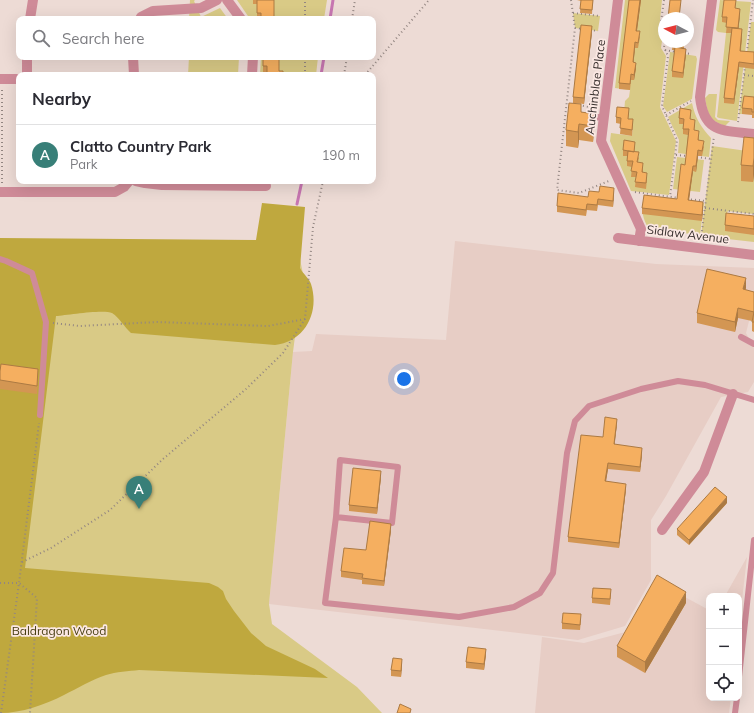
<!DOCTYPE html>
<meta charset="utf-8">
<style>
:root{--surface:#fff;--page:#f2f2f3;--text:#2b2b33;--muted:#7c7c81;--line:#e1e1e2;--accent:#387f78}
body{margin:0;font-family:Mulish,sans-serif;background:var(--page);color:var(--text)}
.controls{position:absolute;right:12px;bottom:12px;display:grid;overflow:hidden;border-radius:8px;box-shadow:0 4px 16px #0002}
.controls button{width:36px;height:36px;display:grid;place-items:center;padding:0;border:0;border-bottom:1px solid var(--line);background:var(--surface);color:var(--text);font:20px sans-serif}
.compass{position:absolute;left:658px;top:12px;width:36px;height:36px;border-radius:50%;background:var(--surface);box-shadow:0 4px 16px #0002;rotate:277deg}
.you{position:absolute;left:404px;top:379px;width:14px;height:14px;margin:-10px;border:3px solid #fff;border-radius:50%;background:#1a73e8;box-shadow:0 0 0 6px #1a73e833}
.badge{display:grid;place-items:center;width:26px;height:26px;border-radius:50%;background:var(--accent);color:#fff;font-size:13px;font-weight:700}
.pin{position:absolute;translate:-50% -33px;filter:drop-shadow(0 1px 2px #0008)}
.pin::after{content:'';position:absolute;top:21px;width:14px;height:12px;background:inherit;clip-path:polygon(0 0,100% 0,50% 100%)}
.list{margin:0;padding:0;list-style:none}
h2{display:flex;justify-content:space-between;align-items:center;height:52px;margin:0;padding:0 16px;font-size:17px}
h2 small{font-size:13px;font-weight:400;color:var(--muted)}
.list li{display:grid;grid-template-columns:26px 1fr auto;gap:12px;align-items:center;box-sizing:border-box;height:60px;padding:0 16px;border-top:1px solid var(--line)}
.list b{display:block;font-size:15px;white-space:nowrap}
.list p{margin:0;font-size:13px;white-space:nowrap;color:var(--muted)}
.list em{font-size:13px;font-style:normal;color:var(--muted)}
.icon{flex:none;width:22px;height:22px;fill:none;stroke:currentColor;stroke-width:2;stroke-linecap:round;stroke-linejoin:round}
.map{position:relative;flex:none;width:754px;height:713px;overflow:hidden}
.search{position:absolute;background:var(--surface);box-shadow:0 4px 16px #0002;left:16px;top:16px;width:360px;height:44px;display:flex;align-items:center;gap:10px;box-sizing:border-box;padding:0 14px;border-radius:8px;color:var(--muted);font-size:15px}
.panel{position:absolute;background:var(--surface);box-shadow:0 4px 16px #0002;left:16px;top:72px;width:360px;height:112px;border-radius:8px}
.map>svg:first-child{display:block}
.built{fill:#e7cdc5}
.green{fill:#d9ca86}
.forest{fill:#bfa83e}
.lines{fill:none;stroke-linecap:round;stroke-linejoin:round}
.stream{stroke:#c776b1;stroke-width:3}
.path{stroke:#938682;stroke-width:2;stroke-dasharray:1 3;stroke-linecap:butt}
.service{stroke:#cf8b98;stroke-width:6}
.minor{stroke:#cf8b98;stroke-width:10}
.wall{fill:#d39653}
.shaded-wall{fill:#ac7a43}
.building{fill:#f5af60;stroke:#ac7a43}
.labels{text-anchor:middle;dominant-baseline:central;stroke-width:3.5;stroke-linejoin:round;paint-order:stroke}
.street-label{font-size:12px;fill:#372f2d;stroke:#fbe8e3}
.park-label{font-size:12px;fill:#483e12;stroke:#fbe8e3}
</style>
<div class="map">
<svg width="754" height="713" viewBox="0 0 754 713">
<rect width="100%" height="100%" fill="#eddbd5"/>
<!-- built -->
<path class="built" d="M 455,241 L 656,264 L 754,268 L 754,301 L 746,333 L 754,348 L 754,382 L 748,392 L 721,397 L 666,496 L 651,520 L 651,580 L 625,626 L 578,640 L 269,604 L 293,352 L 312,351 L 316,334 L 446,340 Z
M 747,557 L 739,626 L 739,596 L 725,596 Z
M 657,582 L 709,610 L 709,698 L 731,698 L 729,713 L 535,713 L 542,637 L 584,643 L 629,631 Z"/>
<!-- green -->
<path class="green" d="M 190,0 L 195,0 L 194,1 L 201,17 L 220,8 L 228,19 L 189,19 Z
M 237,0 L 327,0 L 324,19 L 250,19 Z
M 625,0 L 662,0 L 659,30 L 663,34 L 661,48 L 666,56 L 660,107 L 676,141 L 669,195 L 631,191 L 610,141 L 611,133 L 632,136 L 633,125 L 624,113 L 625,101 L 629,97 L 630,90 L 615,88 Z
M 720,0 L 751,2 L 737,121 L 719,118 L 717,117 L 726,33 L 718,32 L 716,30 Z
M 573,13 L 600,16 L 598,31 L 575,28 Z
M 751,22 L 754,22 L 754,105 L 744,101 L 742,114 L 739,114 Z
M 670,52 L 696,56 L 697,59 L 692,99 L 667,112 L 663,106 Z
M 189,57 L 239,57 L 238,75 L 188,75 Z
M 261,57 L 318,57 L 316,75 L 260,75 Z
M 709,94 L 717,94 L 715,117 L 718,120 L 730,121 L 725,126 C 708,120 708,114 705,98 Z
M 692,103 C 695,118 701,127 711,138 L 709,157 L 678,153 L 679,140 L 668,117 Z
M 712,146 L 754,152 L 754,214 L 728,211 L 727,213 L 754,216 L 754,242 L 701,236 Z
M 677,157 L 704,160 L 700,192 L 673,189 Z
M 644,196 L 704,203 L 700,235 L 666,231 C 655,241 645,226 643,215 C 641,209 644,202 644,196 Z
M 296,239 L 303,274 L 293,352 L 269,604 L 272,624 L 357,687 L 382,713 L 0,713 L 32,273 Z"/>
<!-- forest -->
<path class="forest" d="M 262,203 L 305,207 L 300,268 C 303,274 309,278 311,284 C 320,312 305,342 275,345 L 131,333 C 124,327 120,318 112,313 C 104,309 67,315 56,316 L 25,568 L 209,583 L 218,587 L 223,591 L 226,599 L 234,611 L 251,633 L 266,646 L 315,669 L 328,678 L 139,670 C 129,671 116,672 106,675 C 91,680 78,688 64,695 C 44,705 22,713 0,713 L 0,238 L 256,240 Z"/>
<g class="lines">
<!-- stream -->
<path class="stream" d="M 330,19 L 333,0
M 321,75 L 324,57
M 297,204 L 302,181"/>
<!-- path -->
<path class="path" d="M 571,0 L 575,28 L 557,190 L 579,193 L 609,181
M 664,0 L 660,29 L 664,34
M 573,13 L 600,16
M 305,19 L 305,0
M 352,19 L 355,0
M 575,28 L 583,29
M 590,30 L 598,31
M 665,42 L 664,47 L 668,56 L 662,106 L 677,140 L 670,197
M 665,50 L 676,52
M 747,52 L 753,0
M 684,53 L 691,54
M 305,75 L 305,57
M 344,75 L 347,57
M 365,75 L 429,0
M 744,75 L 754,76
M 579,105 L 589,107
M 666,115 L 691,101
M 738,122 L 745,67
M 676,155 L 688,156
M 697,157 L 711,159
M 2,183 L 2,89
M 635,192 L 679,198
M 687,199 L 706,201
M 705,208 L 754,214
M 701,239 L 714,136
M 53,323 L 80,326 L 157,322 L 268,326 L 305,319
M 22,562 L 51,548 L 110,510 L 163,459 L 246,389 L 283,353 L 305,319 L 313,227 L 323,181
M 0,583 L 19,583 L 37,598 L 30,713
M 1,713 L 19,583 L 39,423"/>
<!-- service -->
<path class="service" d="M 586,120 L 604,116
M 0,259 L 6,261 L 32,273 L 46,322 L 40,415
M 741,337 L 754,344
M 336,517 L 392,523 L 398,467 L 340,460 L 336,517 L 325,603 L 459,617 L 514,607 L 540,593 L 553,573 L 567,453 L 575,421 L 589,406 L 641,389 L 678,381 L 705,385 L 754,400
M 739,677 L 754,540
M 735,713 L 737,698"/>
<!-- minor -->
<path class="minor" d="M 227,0 L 241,19
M 618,0 L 601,141 L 641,229 L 639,241
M 712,0 L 700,97 C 704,134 723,130 754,134
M 30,19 L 33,0
M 140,19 L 141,17 L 153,11 L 201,8 L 217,0
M 133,57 L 134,75
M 27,75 L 27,57
M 252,75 L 253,57
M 0,79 L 19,79
M 136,181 L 145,183 L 162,185 L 266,186
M 0,192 L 115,192 L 124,187 L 129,181
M 618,238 L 754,255
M 662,530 L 704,472 L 733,394"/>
</g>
<!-- wall -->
<path class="wall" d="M 253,0 L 274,0 L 274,19 L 257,19 L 257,4 L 253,4 Z
M 577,0 L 593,0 L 592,14 L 580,13 L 581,1 Z
M 629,0 L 641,0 L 637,31 L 640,37 L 638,48 L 635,48 L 633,62 L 636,68 L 634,80 L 631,80 L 630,90 L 619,89 L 619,83 Z
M 736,3 L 735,8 L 740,14 L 738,29 L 742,35 L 741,51 L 754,52 L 754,69 L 739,67 L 734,104 L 724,103 L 724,98 L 731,33 L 726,33 L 727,23 L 722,22 L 722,17 Z
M 592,32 L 584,104 L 573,103 L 573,97 Z
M 673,42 L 684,42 L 684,48 L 686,54 L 683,78 L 672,77 L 672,71 L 675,50 L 672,50 Z
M 196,57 L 207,57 L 207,60 L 196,60 Z
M 279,57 L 267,72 L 263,72 L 263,66 Z
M 754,99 L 754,118 L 752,118 L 752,115 L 742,114 L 742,108 Z
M 581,112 L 594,114 L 594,130 L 593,142 L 579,140 L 578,148 L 566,146 L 566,130 Z
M 629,114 L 628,119 L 633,125 L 632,136 L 620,134 L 621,124 L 616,123 L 616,117 Z
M 691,115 L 690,120 L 695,126 L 694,130 L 699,136 L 699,140 L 704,147 L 702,156 L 698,156 L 696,172 L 693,171 L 689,201 L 703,208 L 702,221 L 642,214 L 642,208 L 677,199 L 685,165 L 688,135 L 683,134 L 683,124 L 679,124 L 679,118 Z
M 754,138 L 754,174 L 753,182 L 741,181 L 741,165 Z
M 635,147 L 634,152 L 639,158 L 638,162 L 643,168 L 643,172 L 647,179 L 646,189 L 635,187 L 636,177 L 631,177 L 632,167 L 627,166 L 627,156 L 623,156 L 623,150 Z
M 614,194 L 613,207 L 598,205 L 597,211 L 587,210 L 586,216 L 557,212 L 557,206 L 588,197 Z
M 754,216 L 754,235 L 725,231 L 725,225 Z
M 746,288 L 745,290 L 754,292 L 754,332 L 752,331 L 752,321 L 738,318 L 735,332 L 697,323 L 697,313 Z
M 0,371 L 38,378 L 37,394 L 0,389 Z
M 617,424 L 614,445 L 642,454 L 640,472 L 608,469 L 606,481 L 626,489 L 619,548 L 568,542 L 568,537 L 603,437 Z
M 381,477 L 377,514 L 349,511 L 349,505 Z
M 727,503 L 689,545 L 677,535 L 677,529 Z
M 391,530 L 384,586 L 362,584 L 362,580 L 341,577 L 341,571 Z
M 611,595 L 610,605 L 592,603 L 592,598 Z
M 686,603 L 645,673 L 617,657 L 617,646 Z
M 581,620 L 580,630 L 562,629 L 562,623 Z
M 486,654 L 484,670 L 466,668 L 466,662 Z
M 402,665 L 401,677 L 391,676 L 391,670 Z"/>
<!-- shaded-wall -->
<path class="shaded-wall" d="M 640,0 L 641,0 L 636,37 L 636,31 Z
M 740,9 L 740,14 L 738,34 L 738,28 Z
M 592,26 L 592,32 L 584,104 L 584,98 Z
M 742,29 L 742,35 L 740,56 L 740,51 Z
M 635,42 L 635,48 L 633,68 L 633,62 Z
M 686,49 L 686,54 L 683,78 L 683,73 Z
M 739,62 L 739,67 L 734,104 L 734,99 Z
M 636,63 L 636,68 L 634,80 L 634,75 Z
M 594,114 L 594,130 L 593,142 L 593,126 Z
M 579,124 L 579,140 L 578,148 L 578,132 Z
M 698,150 L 698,156 L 696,172 L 696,166 Z
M 754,158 L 754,174 L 753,182 L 753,166 Z
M 693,166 L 693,171 L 688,206 L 688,200 Z
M 614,188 L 614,194 L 613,207 L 613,201 Z
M 703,202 L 703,208 L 702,221 L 702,215 Z
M 746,278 L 746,288 L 743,299 L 743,289 Z
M 738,308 L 738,318 L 735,332 L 735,322 Z
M 617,419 L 617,424 L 614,450 L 614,444 Z
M 642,448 L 642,454 L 640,472 L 640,467 Z
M 608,463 L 608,469 L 605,487 L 605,481 Z
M 381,471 L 381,477 L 377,514 L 377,508 Z
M 626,484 L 626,489 L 619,548 L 619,543 Z
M 727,497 L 727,503 L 689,545 L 689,540 Z
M 391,524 L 391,530 L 384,586 L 384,581 Z
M 686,592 L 686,603 L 645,673 L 645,662 Z
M 486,649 L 486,654 L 484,670 L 484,664 Z
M 402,659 L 402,665 L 401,677 L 401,671 Z"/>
<!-- building -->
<path class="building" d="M 257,0 L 274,0 L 274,19 L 261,19 L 261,13 L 257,13 Z
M 581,0 L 593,0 L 592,10 L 580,9 Z
M 629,0 L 640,0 L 636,31 L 640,31 L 638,43 L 635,42 L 633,62 L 636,63 L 634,75 L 631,74 L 630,84 L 619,83 Z
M 670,0 L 681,0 L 679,18 L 668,18 Z
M 724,0 L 736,0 L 735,8 L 740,9 L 738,28 L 726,27 L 727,17 L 722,17 Z
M 581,25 L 592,26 L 584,98 L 573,97 Z
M 732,28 L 742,29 L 740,51 L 754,52 L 754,64 L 739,62 L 734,99 L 724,98 Z
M 673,42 L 684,42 L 683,46 L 672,45 Z
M 675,47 L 686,49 L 683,73 L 672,71 Z
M 263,57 L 279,57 L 279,71 L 283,71 L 283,75 L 267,75 L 267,66 L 263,66 Z
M 211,73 L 228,73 L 228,75 L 211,75 Z
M 744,96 L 754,97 L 754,112 L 752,112 L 752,109 L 742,108 Z
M 569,103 L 581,104 L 581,112 L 594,114 L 593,126 L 579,124 L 578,132 L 566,130 Z
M 617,107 L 629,108 L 628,119 L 633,119 L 632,130 L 620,128 L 621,118 L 616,117 Z
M 680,108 L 691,110 L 690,119 L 695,120 L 694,130 L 699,131 L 698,140 L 704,141 L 702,151 L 698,150 L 696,166 L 693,166 L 688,200 L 703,202 L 702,215 L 642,208 L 644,195 L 677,199 L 681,164 L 685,165 L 689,129 L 683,129 L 684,119 L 679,118 Z
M 744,137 L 754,138 L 754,158 L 753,166 L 741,165 Z
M 624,140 L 635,142 L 634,152 L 623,150 Z
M 628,151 L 639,152 L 637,162 L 643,163 L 642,172 L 647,173 L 646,183 L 635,182 L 637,172 L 631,171 L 633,161 L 627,161 Z
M 600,186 L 614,188 L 613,201 L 598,199 L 597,205 L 587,204 L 586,210 L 557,206 L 558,193 L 588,197 L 589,191 L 599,192 Z
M 726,213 L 754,216 L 754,229 L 725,225 Z
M 707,269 L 746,278 L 743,289 L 754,292 L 754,312 L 738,308 L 735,322 L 697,313 Z
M 754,312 L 754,322 L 752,322 Z
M 1,364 L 38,369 L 37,386 L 0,380 L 0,371 Z
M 605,417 L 617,419 L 614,444 L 642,448 L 640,467 L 608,463 L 605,481 L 626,484 L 619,543 L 568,537 L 581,435 L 603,437 Z
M 353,468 L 381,471 L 377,508 L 349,505 Z
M 715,487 L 727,497 L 689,540 L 677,529 Z
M 370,521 L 391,524 L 384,581 L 362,578 L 363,574 L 341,571 L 344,548 L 366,550 Z
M 657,575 L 686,592 L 645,662 L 617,646 Z
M 593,588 L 611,589 L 610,599 L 592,598 Z
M 563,613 L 581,614 L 580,625 L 562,623 Z
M 468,647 L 486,649 L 484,664 L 466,662 Z
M 393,658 L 402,659 L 401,671 L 391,670 Z
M 400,704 L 411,709 L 410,713 L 397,713 Z"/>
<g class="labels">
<!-- street labels -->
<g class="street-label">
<text transform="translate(595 87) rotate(-83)">Auchinblae Place</text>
<text transform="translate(688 234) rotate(7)">Sidlaw Avenue</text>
</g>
<!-- park labels -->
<g class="park-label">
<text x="59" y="630">Baldragon Wood</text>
</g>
</g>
</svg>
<div class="controls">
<button>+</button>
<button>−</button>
<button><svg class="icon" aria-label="locate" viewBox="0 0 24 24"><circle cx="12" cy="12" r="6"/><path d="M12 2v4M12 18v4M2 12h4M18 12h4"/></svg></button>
</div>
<svg class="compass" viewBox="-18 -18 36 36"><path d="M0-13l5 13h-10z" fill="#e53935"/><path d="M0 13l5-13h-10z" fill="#7c7c81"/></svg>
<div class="you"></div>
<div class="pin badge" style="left:139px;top:509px">A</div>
<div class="search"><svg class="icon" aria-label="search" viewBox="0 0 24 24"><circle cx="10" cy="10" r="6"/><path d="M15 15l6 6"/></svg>Search here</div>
<section class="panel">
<h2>Nearby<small></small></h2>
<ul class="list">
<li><span class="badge">A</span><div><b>Clatto Country Park</b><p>Park</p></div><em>190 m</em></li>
</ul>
</section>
</div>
